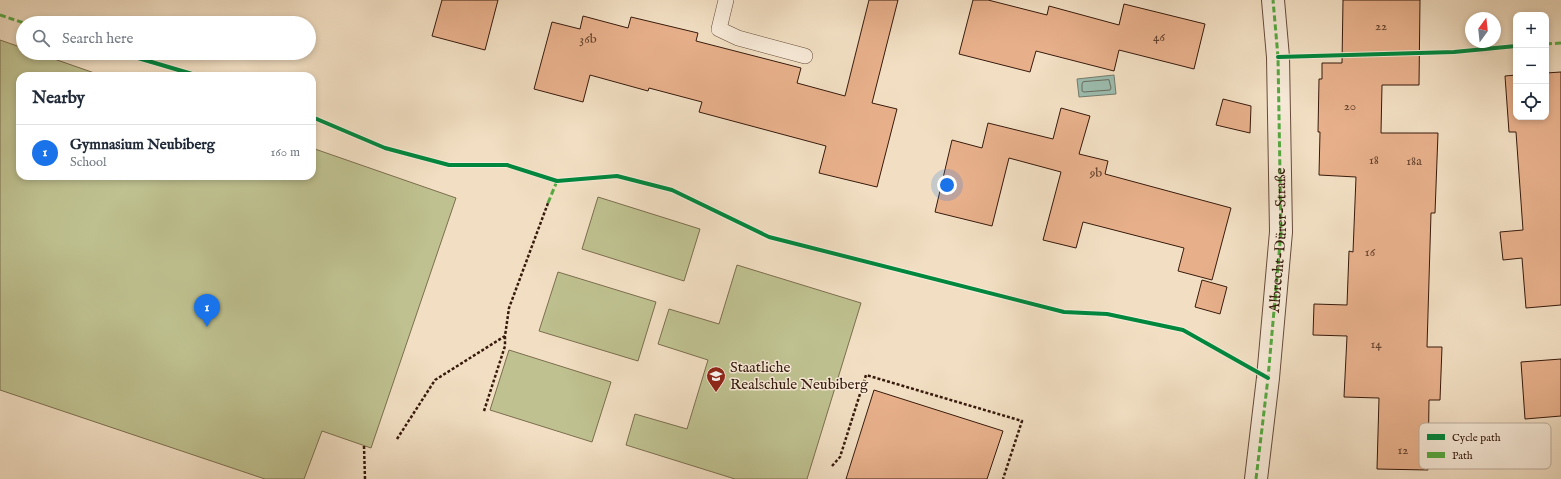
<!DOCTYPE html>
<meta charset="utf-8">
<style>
:root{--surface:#fff;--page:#f6f6f7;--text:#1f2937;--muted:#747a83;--line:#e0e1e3;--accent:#1a73e8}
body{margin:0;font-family:"IM FELL English",serif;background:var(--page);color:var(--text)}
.controls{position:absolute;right:12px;top:12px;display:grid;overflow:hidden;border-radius:8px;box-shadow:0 2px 6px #0003}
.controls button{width:36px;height:36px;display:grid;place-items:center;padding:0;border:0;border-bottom:1px solid var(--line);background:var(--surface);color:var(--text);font:20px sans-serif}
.compass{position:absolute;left:1465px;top:12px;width:36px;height:36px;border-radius:50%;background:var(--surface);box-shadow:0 2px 6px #0003;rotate:15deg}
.you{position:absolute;left:947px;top:185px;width:14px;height:14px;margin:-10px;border:3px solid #fff;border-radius:50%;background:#1a73e8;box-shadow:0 0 0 6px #1a73e833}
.badge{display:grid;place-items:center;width:26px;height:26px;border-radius:50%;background:var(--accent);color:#fff;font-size:13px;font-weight:700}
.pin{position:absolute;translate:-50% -33px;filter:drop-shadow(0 1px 2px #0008)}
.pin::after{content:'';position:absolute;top:21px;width:14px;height:12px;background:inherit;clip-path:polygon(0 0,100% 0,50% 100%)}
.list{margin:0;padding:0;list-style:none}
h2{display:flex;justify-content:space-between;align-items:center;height:52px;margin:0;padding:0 16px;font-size:17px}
h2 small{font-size:13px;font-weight:400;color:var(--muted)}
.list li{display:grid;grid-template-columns:26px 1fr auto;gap:12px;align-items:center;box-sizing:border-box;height:56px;padding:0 16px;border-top:1px solid var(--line)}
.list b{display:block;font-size:15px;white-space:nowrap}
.list p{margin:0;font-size:13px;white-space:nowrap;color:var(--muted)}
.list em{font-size:13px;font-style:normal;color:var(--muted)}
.icon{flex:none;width:22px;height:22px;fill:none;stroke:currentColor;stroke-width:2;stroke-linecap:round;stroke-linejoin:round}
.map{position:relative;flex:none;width:1561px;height:479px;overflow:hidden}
.search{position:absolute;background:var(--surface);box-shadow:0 2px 6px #0003;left:16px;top:16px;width:300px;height:44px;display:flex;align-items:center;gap:10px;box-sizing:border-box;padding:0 14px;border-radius:22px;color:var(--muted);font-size:15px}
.panel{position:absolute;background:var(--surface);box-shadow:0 2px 6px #0003;left:16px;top:72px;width:300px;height:108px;border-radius:12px}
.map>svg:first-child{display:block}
.green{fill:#bfc190;stroke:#7b6e4e}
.water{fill:#9cbdaf;stroke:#747c6e}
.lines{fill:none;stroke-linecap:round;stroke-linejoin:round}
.shore{stroke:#6a6c5e;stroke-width:1}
.building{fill:#e7b08b;stroke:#371a0c}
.lane-casing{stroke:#664b3a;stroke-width:16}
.street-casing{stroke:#664b3a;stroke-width:24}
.path{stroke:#371a0c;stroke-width:2.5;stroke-dasharray:3 2;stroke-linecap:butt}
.lane{stroke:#f7ead8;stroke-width:15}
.street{stroke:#f7ead8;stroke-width:22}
.quiet{stroke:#55a941;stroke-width:3;stroke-dasharray:6 3;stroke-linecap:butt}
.cycleway-casing{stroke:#f7ead8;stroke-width:6}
.cycleway{stroke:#00873e;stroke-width:4}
.labels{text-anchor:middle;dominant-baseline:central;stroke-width:3;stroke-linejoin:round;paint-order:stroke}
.number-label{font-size:13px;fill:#63402c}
.street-label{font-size:15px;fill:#371a0c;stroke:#f7ead8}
.poi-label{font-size:15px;fill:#371a0c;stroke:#f7ead8;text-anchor:start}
.key{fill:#f7ead8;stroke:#bdac9b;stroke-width:1}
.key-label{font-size:11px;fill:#371a0c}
</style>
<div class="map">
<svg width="1561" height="479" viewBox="0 0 1561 479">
<rect width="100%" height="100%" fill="#f2dfc3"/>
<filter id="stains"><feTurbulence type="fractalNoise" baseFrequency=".005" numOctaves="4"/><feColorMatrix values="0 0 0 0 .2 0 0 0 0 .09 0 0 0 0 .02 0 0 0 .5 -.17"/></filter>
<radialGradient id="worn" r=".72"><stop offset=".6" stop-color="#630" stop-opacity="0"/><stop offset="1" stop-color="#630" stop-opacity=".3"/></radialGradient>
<!-- green -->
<path class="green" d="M 0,40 L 23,48 L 23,53 L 37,53 L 103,76 L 20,76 L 20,176 L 312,176 L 312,148 L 456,198 L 371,448 L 322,431 L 304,479 L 265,479 L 0,390 Z
M 598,197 L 700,229 L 684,281 L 582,249 Z
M 737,265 L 861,303 L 807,479 L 735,479 L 626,445 L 635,414 L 687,429 L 708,360 L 658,344 L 669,309 L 719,324 Z
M 558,272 L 656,302 L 638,361 L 539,331 Z
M 509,350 L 611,382 L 592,442 L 490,410 Z"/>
<!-- water -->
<path class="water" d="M 1114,75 L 1116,94 L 1079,97 L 1077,79 Z"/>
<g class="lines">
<!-- shore -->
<path class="shore" d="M 1109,80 L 1111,88 L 1110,90 L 1084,92 L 1082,91 L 1082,84 L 1083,82 Z"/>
</g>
<!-- building -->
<path class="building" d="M 442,0 L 498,0 L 485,50 L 432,36 Z
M 869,0 L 898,0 L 872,103 L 897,109 L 877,187 L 819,173 L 826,146 L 699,112 L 702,102 L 649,88 L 648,91 L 590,75 L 583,102 L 534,89 L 552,22 L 580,29 L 583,16 L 628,28 L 631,17 L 698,33 L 696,41 L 801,68 L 797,83 L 845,96 Z
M 973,0 L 988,0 L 1047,15 L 1049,6 L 1119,25 L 1124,4 L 1205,24 L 1194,69 L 1119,50 L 1114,71 L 1036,51 L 1030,72 L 959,54 Z
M 1343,0 L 1420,0 L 1419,85 L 1382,85 L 1381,133 L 1438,133 L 1435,213 L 1431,213 L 1427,347 L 1442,347 L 1440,400 L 1429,400 L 1428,470 L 1377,469 L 1379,398 L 1344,397 L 1347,336 L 1313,335 L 1314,304 L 1347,305 L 1349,251 L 1353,252 L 1356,177 L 1319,175 L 1320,132 L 1318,132 L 1319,79 L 1322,79 L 1322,63 L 1342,63 Z
M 1561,72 L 1561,305 L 1526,308 L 1522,258 L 1503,260 L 1500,232 L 1523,230 L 1516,132 L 1509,132 L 1505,76 L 1516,75 L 1516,117 L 1546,117 L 1546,73 Z
M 1223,99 L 1251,106 L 1250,133 L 1216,125 Z
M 1061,108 L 1090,116 L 1079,154 L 1108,161 L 1105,174 L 1231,208 L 1212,280 L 1178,271 L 1184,248 L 1083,222 L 1076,248 L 1043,240 L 1061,172 L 1009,158 L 992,226 L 935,212 L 952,140 L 982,148 L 988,123 L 1053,139 Z
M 1202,280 L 1227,287 L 1220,314 L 1195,307 Z
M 1561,359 L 1561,416 L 1525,419 L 1521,362 Z
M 874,390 L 1003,431 L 987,479 L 846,479 Z"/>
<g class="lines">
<defs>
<path id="lane" d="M 726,0 L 719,29 L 738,38 L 805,56"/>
<g id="street">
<path id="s1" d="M 1256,479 L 1268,378 L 1281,232 L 1278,57 L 1273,0"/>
</g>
</defs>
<!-- lane casing -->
<use href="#lane" class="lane-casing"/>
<!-- street casing -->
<use href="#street" class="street-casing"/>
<!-- path -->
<path class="path" d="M 484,411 L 505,346 L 505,337
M 397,439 L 435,380 L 505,336 L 509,308 L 548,203
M 364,446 L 365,479
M 832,466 L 840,457 L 866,375 L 1022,421 L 1003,479"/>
<!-- lane -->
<use href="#lane" class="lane"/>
<!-- street -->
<use href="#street" class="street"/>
<!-- quiet -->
<path class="quiet" d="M 0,15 L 24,23
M 1546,44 L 1561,43
M 548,203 L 557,181
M 1256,479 L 1268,378 L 1281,232 L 1278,57 L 1273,0"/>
<defs>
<path id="cycleway" d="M 121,53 L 199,76
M 1278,57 L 1454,52 L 1516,46
M 312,117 L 385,148 L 449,165 L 507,165 L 557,181 L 617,176 L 672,190 L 769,237 L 1064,312 L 1107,314 L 1183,330 L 1268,378"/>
</defs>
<!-- cycleway casing -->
<use href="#cycleway" class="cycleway-casing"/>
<!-- cycleway -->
<use href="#cycleway" class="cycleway"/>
</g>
<!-- icons -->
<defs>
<symbol id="school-pin" viewBox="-11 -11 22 30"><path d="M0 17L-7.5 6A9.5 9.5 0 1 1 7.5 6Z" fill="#8f2418" stroke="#f7ead8"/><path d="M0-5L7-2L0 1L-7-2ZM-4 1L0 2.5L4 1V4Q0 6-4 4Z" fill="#fff"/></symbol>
</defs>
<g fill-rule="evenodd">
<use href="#school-pin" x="705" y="365" width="22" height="30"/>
</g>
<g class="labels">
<!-- number labels -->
<g class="number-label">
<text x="1381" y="26">22</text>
<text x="1159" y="37">46</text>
<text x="588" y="39">36b</text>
<text x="1350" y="106">20</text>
<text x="1374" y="160">18</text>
<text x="1414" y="161">18a</text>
<text x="1096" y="173">9b</text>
<text x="1370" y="252">16</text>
<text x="1376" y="344">14</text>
<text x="1403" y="450">12</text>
</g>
<!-- street labels -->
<g class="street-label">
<text stroke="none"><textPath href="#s1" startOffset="240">Albrecht-Dürer-Straße</textPath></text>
</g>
<!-- poi labels -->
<g class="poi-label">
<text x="730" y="367">Staatliche<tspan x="730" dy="17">Realschule Neubiberg</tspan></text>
</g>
</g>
<!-- legend -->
<rect x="1419" y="423" width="132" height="46" rx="6" class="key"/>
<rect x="1427" y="434" width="18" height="6" fill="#00873e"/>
<rect x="1427" y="452" width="18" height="6" fill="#55a941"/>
<g class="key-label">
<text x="1452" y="441">Cycle path</text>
<text x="1452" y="459">Path</text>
</g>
<rect width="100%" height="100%" filter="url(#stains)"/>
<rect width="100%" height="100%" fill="url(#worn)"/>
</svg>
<div class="controls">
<button>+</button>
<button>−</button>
<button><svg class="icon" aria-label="locate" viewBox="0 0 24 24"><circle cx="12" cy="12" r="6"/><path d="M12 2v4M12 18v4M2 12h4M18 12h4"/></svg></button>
</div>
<svg class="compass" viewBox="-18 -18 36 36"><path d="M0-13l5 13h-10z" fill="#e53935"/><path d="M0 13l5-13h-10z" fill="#747a83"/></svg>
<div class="you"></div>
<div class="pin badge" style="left:207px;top:327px">1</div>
<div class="search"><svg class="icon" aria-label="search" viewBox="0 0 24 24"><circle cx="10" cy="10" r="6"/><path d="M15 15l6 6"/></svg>Search here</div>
<section class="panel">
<h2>Nearby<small></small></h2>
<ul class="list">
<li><span class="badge">1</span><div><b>Gymnasium Neubiberg</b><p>School</p></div><em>160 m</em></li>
</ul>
</section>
</div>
